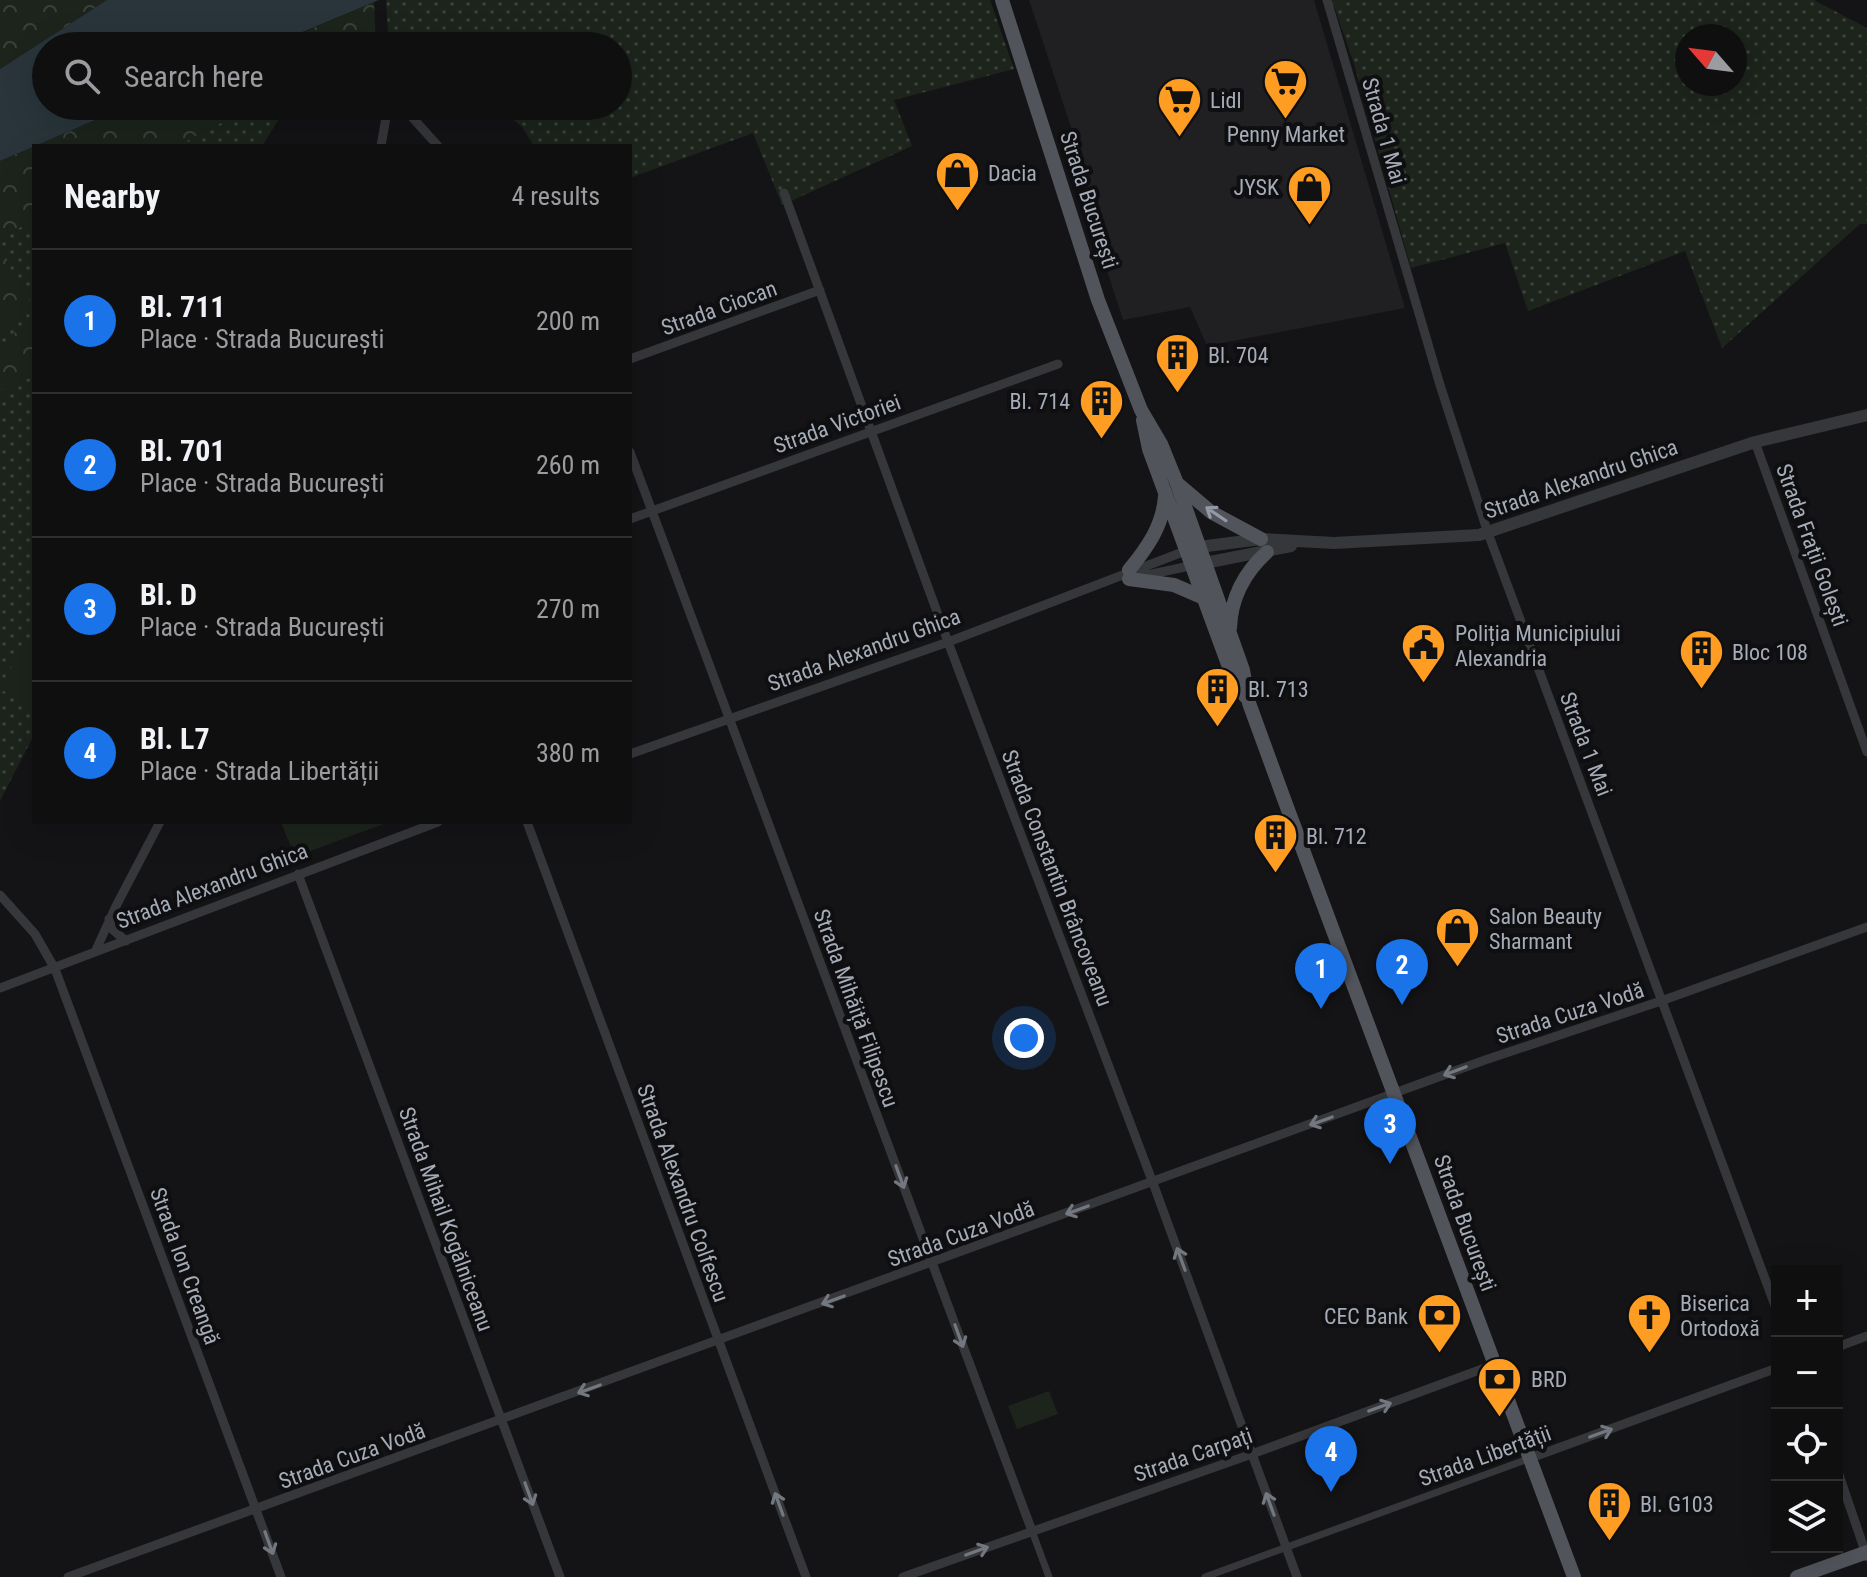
<!DOCTYPE html>
<meta charset="utf-8">
<style>
:root{--surface:#0f0f10;--page:#1d1d1e;--text:#f1f3f6;--muted:#9b9c9f;--line:#2f2f30;--accent:#1a73e8}
body{margin:0;font-family:"Roboto Condensed",sans-serif;background:var(--page);color:var(--text)}
.controls{position:absolute;right:24px;bottom:24px;display:grid;overflow:hidden;border-radius:0px;box-shadow:0 8px 32px #0002}
.controls button{width:72px;height:72px;display:grid;place-items:center;padding:0;border:0;border-bottom:2px solid var(--line);background:var(--surface);color:var(--text);font:40px sans-serif}
.compass{position:absolute;left:1675px;top:24px;width:72px;height:72px;border-radius:50%;background:var(--surface);box-shadow:0 8px 32px #0002;rotate:298deg}
.you{position:absolute;left:1024px;top:1038px;width:28px;height:28px;margin:-20px;border:6px solid #fff;border-radius:50%;background:#1a73e8;box-shadow:0 0 0 12px #1a73e833}
.badge{display:grid;place-items:center;width:52px;height:52px;border-radius:50%;background:var(--accent);color:#fff;font-size:26px;font-weight:700}
.pin{position:absolute;translate:-50% -66px;filter:drop-shadow(0 2px 4px #0008)}
.pin::after{content:'';position:absolute;top:42px;width:28px;height:24px;background:inherit;clip-path:polygon(0 0,100% 0,50% 100%)}
.list{margin:0;padding:0;list-style:none}
h2{display:flex;justify-content:space-between;align-items:center;height:104px;margin:0;padding:0 32px;font-size:34px}
h2 small{font-size:26px;font-weight:400;color:var(--muted)}
.list li{display:grid;grid-template-columns:52px 1fr auto;gap:24px;align-items:center;box-sizing:border-box;height:144px;padding:0 32px;border-top:2px solid var(--line)}
.list b{display:block;font-size:30px;white-space:nowrap}
.list p{margin:0;font-size:26px;white-space:nowrap;color:var(--muted)}
.list em{font-size:26px;font-style:normal;color:var(--muted)}
.icon{flex:none;width:44px;height:44px;fill:none;stroke:currentColor;stroke-width:2;stroke-linecap:round;stroke-linejoin:round}
.map{position:relative;flex:none;width:1867px;height:1577px;overflow:hidden}
.search{position:absolute;background:var(--surface);box-shadow:0 8px 32px #0002;left:32px;top:32px;width:600px;height:88px;display:flex;align-items:center;gap:20px;box-sizing:border-box;padding:0 28px;border-radius:44px;color:var(--muted);font-size:30px}
.panel{position:absolute;background:var(--surface);box-shadow:0 8px 32px #0002;left:32px;top:144px;width:600px;height:680px;border-radius:0px}
.map>svg:first-child{display:block}
.built{fill:#202023}
.green{fill:url(#green-dots);fill-rule:evenodd}
.forest{fill:url(#forest-crowns)}
.pitch{fill:#1c241c}
.water{fill:#29353b}
.lines{fill:none;stroke-linecap:round;stroke-linejoin:round}
.pedestrian{stroke:#35373b;stroke-width:7}
.minor{stroke:#35373b;stroke-width:9}
.tertiary{stroke:#35373b;stroke-width:12}
.primary{stroke:#51545b;stroke-width:14}
.oneway{stroke:#949aa5}
.oneway2{stroke:#73777f}
.labels{text-anchor:middle;dominant-baseline:central;stroke-width:8;stroke-linejoin:round;paint-order:stroke}
.poi-label{font-size:22px;fill:#a5acb7;stroke:#0f0f11;text-anchor:start}
.street-label{font-size:22px;fill:#a5acb7;stroke:#0f0f11}
</style>
<div class="map">
<svg width="1867" height="1577" viewBox="0 0 1867 1577">
<defs>
<pattern id="green-dots" width="8" height="8" patternUnits="userSpaceOnUse" patternTransform="scale(2)"><rect width="8" height="8" fill="#1c241c"/><path d="M2 2h.1M6 6h.1" fill="none" stroke="#3a413b" stroke-width="1.8" stroke-linecap="round"/></pattern>
<pattern id="forest-crowns" width="20" height="18" patternUnits="userSpaceOnUse" patternTransform="scale(2)"><rect width="20" height="18" fill="#1c241c"/><path d="M2 6a3 3 0 1 1 6 0M12 15a3 3 0 1 1 6 0" fill="none" stroke="#3a413b"/></pattern>
</defs>
<rect width="100%" height="100%" fill="#141416"/>
<!-- built -->
<path class="built" d="M 1029,0 L 1314,0 L 1405,308 L 1207,346 L 1190,307 L 1123,320 L 1094,230 L 1072,130 Z"/>
<!-- green -->
<path class="green" d="M 386,0 L 990,0 L 1014,69 L 894,100 L 912,146 L 782,205 L 753,133 L 630,178 L 630,146 L 534,146 L 522,127 L 498,106 L 618,106 L 618,46 L 389,46 Z
M 1332,0 L 1814,0 L 1867,28 L 1867,224 L 1860,224 L 1722,348 L 1685,251 L 1528,311 L 1505,243 L 1411,268 L 1354,64 ZM 1735,36 L 1735,84 L 1687,84 L 1687,36 Z
M 253,106 L 287,106 L 262,146 L 177,146 Z
M 34,220 L 34,735 L 0,801 L 0,238 Z"/>
<!-- forest -->
<path class="forest" d="M 0,0 L 107,0 L 0,69 Z
M 374,2 L 376,46 L 271,46 Z
M 129,106 L 253,106 L 177,146 L 35,146 Z
M 34,146 L 34,220 L 0,238 L 0,161 Z
M 0,257 L 6,257 L 18,285 L 30,300 L 0,336 Z
M 34,311 L 34,376 L 4,390 L 0,386 L 0,350 Z"/>
<!-- pitch -->
<path class="pitch" d="M 24,642 L 34,646 L 34,707 L 0,689 Z
M 281,822 L 389,822 L 305,853 L 290,845 Z
M 1049,1391 L 1058,1414 L 1017,1429 L 1008,1406 Z"/>
<!-- water -->
<path class="water" d="M 107,0 L 379,0 L 269,46 L 46,46 L 46,106 L 128,106 L 0,161 L 0,69 Z"/>
<g class="lines">
<!-- pedestrian -->
<path class="pedestrian" d="M 1032,1531 L 1049,1577
M 1205,1577 L 1528,1459"/>
<!-- minor -->
<path class="minor" d="M 1327,0 L 1440,385 L 1488,533 L 1777,1311
M 402,106 L 438,146
M 381,146 L 388,106
M 784,193 L 948,642 L 1153,1183 L 1297,1577
M 630,359 L 820,290
M 1755,442 L 1867,752
M 630,452 L 1032,1531
M 630,519 L 1058,364
M 1138,577 L 1194,565
M 630,754 L 948,642 L 1188,550
M 527,822 L 806,1577
M 298,874 L 560,1577
M 0,895 L 35,934 L 55,969 L 281,1577
M 109,919 L 112,929 L 126,941
M 95,952 L 116,906 L 160,822
M 0,988 L 438,822
M 1837,1347 L 1867,1336
M 1528,1459 L 1777,1368
M 1837,1469 L 1867,1557
M 68,1577 L 1485,1060 L 1661,1001 L 1867,927
M 903,1577 L 1252,1454 L 1493,1365"/>
<!-- tertiary -->
<path class="tertiary" d="M 1199,547 L 1261,539 L 1334,543 L 1479,535 L 1755,442 L 1867,415
M 1205,563 L 1291,546"/>
<!-- primary -->
<path class="primary" d="M 1002,0 L 1098,300 L 1141,410 L 1161,444 L 1176,481 L 1243,670 L 1249,703 L 1284,799 L 1574,1577
M 1143,420 L 1149,449 L 1232,675 L 1245,696
M 1178,484 L 1211,512 L 1261,539
M 1129,570 C 1147,548 1163,526 1165,496
M 1129,579 L 1174,585 L 1204,598
M 1230,628 C 1231,598 1245,572 1267,552
M 1797,1577 L 1867,1552"/>
</g>
<!-- one-way arrows -->
<defs><path id="oneway-shaft" d="M-6 0H5M1.5-3L5.5 0L1.5 3" fill="none" stroke-width="1.6" stroke-linecap="round" stroke-linejoin="round" transform="scale(2)"/></defs>
<use class="oneway" href="#oneway-shaft" transform="translate(1216 514) rotate(-146)"/>
<g class="oneway2">
<use href="#oneway-shaft" transform="translate(1455 1071) rotate(159)"/>
<use href="#oneway-shaft" transform="translate(1321 1121) rotate(160)"/>
<use href="#oneway-shaft" transform="translate(900 1177) rotate(70)"/>
<use href="#oneway-shaft" transform="translate(1077 1210) rotate(160)"/>
<use href="#oneway-shaft" transform="translate(1181 1259) rotate(-110)"/>
<use href="#oneway-shaft" transform="translate(833 1300) rotate(160)"/>
<use href="#oneway-shaft" transform="translate(959 1336) rotate(70)"/>
<use href="#oneway-shaft" transform="translate(589 1389) rotate(160)"/>
<use href="#oneway-shaft" transform="translate(1380 1407) rotate(-20)"/>
<use href="#oneway-shaft" transform="translate(1601 1433) rotate(-20)"/>
<use href="#oneway-shaft" transform="translate(529 1494) rotate(70)"/>
<use href="#oneway-shaft" transform="translate(779 1504) rotate(-110)"/>
<use href="#oneway-shaft" transform="translate(1270 1504) rotate(-110)"/>
<use href="#oneway-shaft" transform="translate(269 1543) rotate(70)"/>
<use href="#oneway-shaft" transform="translate(977 1551) rotate(-20)"/>
</g>
<!-- icons -->
<defs>
<symbol id="supermarket-pin" viewBox="-11 -11 22 30"><path d="M0 17L-7.5 6A9.5 9.5 0 1 1 7.5 6Z" fill="#ff9d23" stroke="#0f0f11"/><path d="M-6-5.5h2.5l.6 2H6L4.5 2H-2.5L-4.4-4H-6ZM-1.5 3.2a1.3 1.3 0 1 0 .1 0ZM3 3.2a1.3 1.3 0 1 0 .1 0Z" fill="#111"/></symbol>
<symbol id="shop-pin" viewBox="-11 -11 22 30"><path d="M0 17L-7.5 6A9.5 9.5 0 1 1 7.5 6Z" fill="#ff9d23" stroke="#0f0f11"/><path d="M-5-2.5h2.3a2.7 3.5 0 0 1 5.4 0H5L5.5 6h-11ZM-1.5-2.5h3a1.5 2.3 0 0 0-3 0Z" fill="#111"/></symbol>
<symbol id="building-pin" viewBox="-11 -11 22 30"><path d="M0 17L-7.5 6A9.5 9.5 0 1 1 7.5 6Z" fill="#ff9d23" stroke="#0f0f11"/><path d="M-4-6H4V6H1V3H-1V6H-4ZM-2.5-4.3h1.7v1.8h-1.7ZM.8-4.3h1.7v1.8H.8ZM-2.5-1h1.7V.8h-1.7ZM.8-1h1.7V.8H.8Z" fill="#111"/></symbol>
<symbol id="civic-pin" viewBox="-11 -11 22 30"><path d="M0 17L-7.5 6A9.5 9.5 0 1 1 7.5 6Z" fill="#ff9d23" stroke="#0f0f11"/><path d="M-.6-6.5H3V-4.5H.6V-3L4-1V1h2V6H-6V1h2V-1L-.6-3ZM-1.2 2.5V6h2.4V2.5Z" fill="#111"/></symbol>
<symbol id="bank-pin" viewBox="-11 -11 22 30"><path d="M0 17L-7.5 6A9.5 9.5 0 1 1 7.5 6Z" fill="#ff9d23" stroke="#0f0f11"/><path d="M-6-4H6V4H-6ZM0-2.3a2.3 2.3 0 1 0 0 4.6a2.3 2.3 0 1 0 0-4.6Z" fill="#111"/></symbol>
<symbol id="church-pin" viewBox="-11 -11 22 30"><path d="M0 17L-7.5 6A9.5 9.5 0 1 1 7.5 6Z" fill="#ff9d23" stroke="#0f0f11"/><path d="M-1.2-6h2.4v3.5h3.3v2.4h-3.3V6h-2.4V-.1h-3.3v-2.4h3.3Z" fill="#111"/></symbol>
</defs>
<g fill-rule="evenodd">
<use href="#supermarket-pin" x="1260" y="56" width="51" height="69"/>
<use href="#supermarket-pin" x="1154" y="74" width="51" height="69"/>
<use href="#shop-pin" x="932" y="148" width="51" height="69"/>
<use href="#shop-pin" x="1284" y="162" width="51" height="69"/>
<use href="#building-pin" x="1152" y="330" width="51" height="69"/>
<use href="#building-pin" x="1076" y="376" width="51" height="69"/>
<use href="#civic-pin" x="1398" y="620" width="51" height="69"/>
<use href="#building-pin" x="1676" y="626" width="51" height="69"/>
<use href="#building-pin" x="1192" y="664" width="51" height="69"/>
<use href="#building-pin" x="1250" y="810" width="51" height="69"/>
<use href="#shop-pin" x="1432" y="904" width="51" height="69"/>
<use href="#bank-pin" x="1414" y="1290" width="51" height="69"/>
<use href="#church-pin" x="1624" y="1290" width="51" height="69"/>
<use href="#bank-pin" x="1474" y="1354" width="51" height="69"/>
<use href="#building-pin" x="1584" y="1478" width="51" height="69"/>
</g>
<g class="labels">
<!-- poi labels -->
<g class="poi-label">
<text x="1210" y="100">Lidl</text>
<text x="1286" y="134" text-anchor="middle">Penny Market</text>
<text x="988" y="173">Dacia</text>
<text x="1279" y="187" text-anchor="end">JYSK</text>
<text x="1208" y="355">Bl. 704</text>
<text x="1070" y="401" text-anchor="end">Bl. 714</text>
<text x="1455" y="633">Poliția Municipiului<tspan x="1455" dy="25">Alexandria</tspan></text>
<text x="1732" y="652">Bloc 108</text>
<text x="1248" y="689">Bl. 713</text>
<text x="1306" y="836">Bl. 712</text>
<text x="1489" y="916">Salon Beauty<tspan x="1489" dy="25">Sharmant</tspan></text>
<text x="1680" y="1303">Biserica<tspan x="1680" dy="25">Ortodoxă</tspan></text>
<text x="1408" y="1316" text-anchor="end">CEC Bank</text>
<text x="1531" y="1379">BRD</text>
<text x="1640" y="1504">Bl. G103</text>
</g>
<!-- street labels -->
<g class="street-label">
<text transform="translate(1384 131) rotate(74)">Strada 1 Mai</text>
<text transform="translate(1089 200) rotate(72)">Strada București</text>
<text transform="translate(719 308) rotate(-20)">Strada Ciocan</text>
<text transform="translate(837 424) rotate(-20)">Strada Victoriei</text>
<text transform="translate(1581 479) rotate(-19)">Strada Alexandru Ghica</text>
<text transform="translate(1812 545) rotate(70)">Strada Frații Golești</text>
<text transform="translate(864 650) rotate(-20)">Strada Alexandru Ghica</text>
<text transform="translate(1586 744) rotate(69)">Strada 1 Mai</text>
<text transform="translate(1057 878) rotate(69)">Strada Constantin Brâncoveanu</text>
<text transform="translate(212 886) rotate(-21)">Strada Alexandru Ghica</text>
<text transform="translate(856 1008) rotate(70)">Strada Mihăiță Filipescu</text>
<text transform="translate(1570 1013) rotate(-18)">Strada Cuza Vodă</text>
<text transform="translate(683 1193) rotate(70)">Strada Alexandru Colfescu</text>
<text transform="translate(446 1219) rotate(70)">Strada Mihail Kogălniceanu</text>
<text transform="translate(1465 1223) rotate(70)">Strada București</text>
<text transform="translate(961 1234) rotate(-20)">Strada Cuza Vodă</text>
<text transform="translate(185 1266) rotate(70)">Strada Ion Creangă</text>
<text transform="translate(1193 1455) rotate(-19)">Strada Carpați</text>
<text transform="translate(352 1456) rotate(-20)">Strada Cuza Vodă</text>
<text transform="translate(1485 1456) rotate(-20)">Strada Libertății</text>
</g>
</g>
</svg>
<div class="controls">
<button>+</button>
<button>−</button>
<button><svg class="icon" aria-label="locate" viewBox="0 0 24 24"><circle cx="12" cy="12" r="6"/><path d="M12 2v4M12 18v4M2 12h4M18 12h4"/></svg></button>
<button><svg class="icon" aria-label="layers" viewBox="0 0 24 24"><path d="M12 4l9 5-9 5-9-5zM3 14l9 5 9-5"/></svg></button>
</div>
<svg class="compass" viewBox="-18 -18 36 36"><path d="M0-13l5 13h-10z" fill="#e53935"/><path d="M0 13l5-13h-10z" fill="#9b9c9f"/></svg>
<div class="you"></div>
<div class="pin badge" style="left:1321px;top:1009px">1</div>
<div class="pin badge" style="left:1402px;top:1005px">2</div>
<div class="pin badge" style="left:1390px;top:1164px">3</div>
<div class="pin badge" style="left:1331px;top:1492px">4</div>
<div class="search"><svg class="icon" aria-label="search" viewBox="0 0 24 24"><circle cx="10" cy="10" r="6"/><path d="M15 15l6 6"/></svg>Search here</div>
<section class="panel">
<h2>Nearby<small>4 results</small></h2>
<ul class="list">
<li><span class="badge">1</span><div><b>Bl. 711</b><p>Place · Strada București</p></div><em>200 m</em></li>
<li><span class="badge">2</span><div><b>Bl. 701</b><p>Place · Strada București</p></div><em>260 m</em></li>
<li><span class="badge">3</span><div><b>Bl. D</b><p>Place · Strada București</p></div><em>270 m</em></li>
<li><span class="badge">4</span><div><b>Bl. L7</b><p>Place · Strada Libertății</p></div><em>380 m</em></li>
</ul>
</section>
</div>
